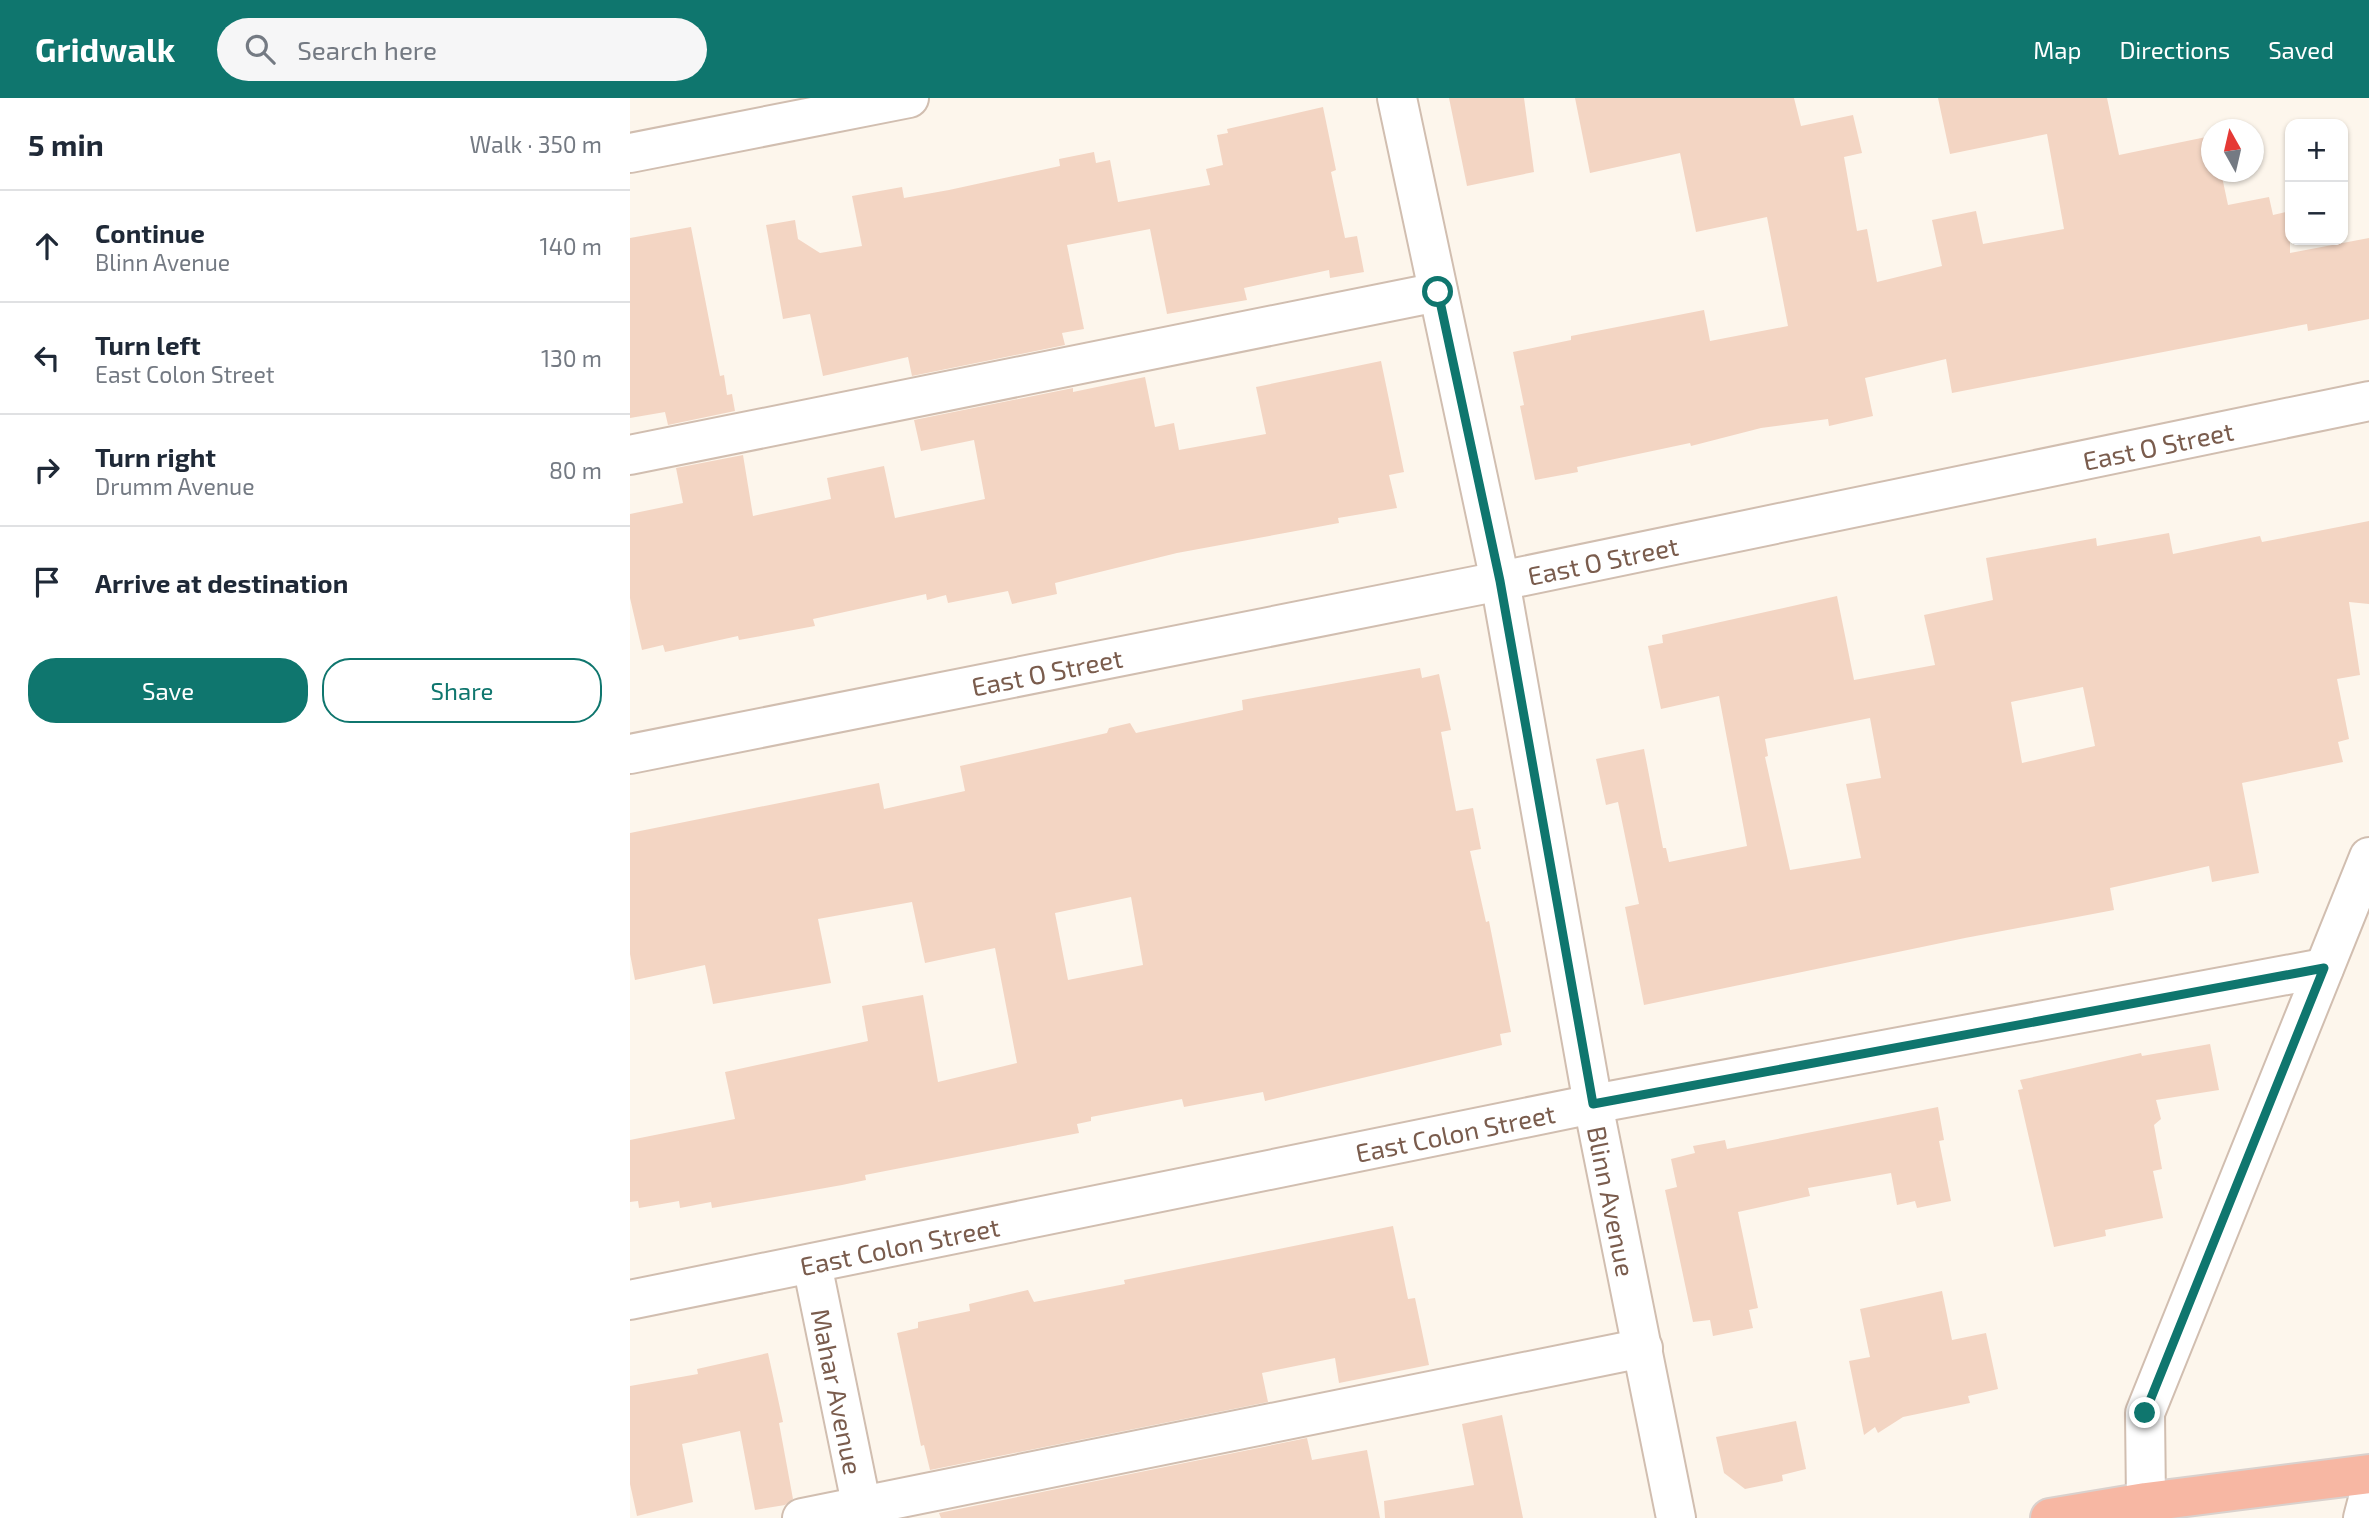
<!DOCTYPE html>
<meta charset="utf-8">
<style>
:root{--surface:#fff;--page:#f6f6f7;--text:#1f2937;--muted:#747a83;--line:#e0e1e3;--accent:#0f766e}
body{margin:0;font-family:"Exo 2",sans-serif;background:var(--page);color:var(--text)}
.controls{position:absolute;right:21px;top:21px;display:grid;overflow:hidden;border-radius:14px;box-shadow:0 2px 5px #0004}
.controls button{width:63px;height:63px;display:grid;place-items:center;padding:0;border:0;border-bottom:2px solid var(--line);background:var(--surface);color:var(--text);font:35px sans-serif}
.compass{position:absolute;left:1571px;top:21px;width:63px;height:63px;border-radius:50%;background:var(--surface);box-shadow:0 2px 5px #0004;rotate:352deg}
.stop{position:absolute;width:21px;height:21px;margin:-16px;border:5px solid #0f766e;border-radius:50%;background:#fff}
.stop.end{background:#0f766e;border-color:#fff;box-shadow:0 2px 7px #0008}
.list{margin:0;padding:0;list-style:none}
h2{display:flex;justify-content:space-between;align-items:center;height:91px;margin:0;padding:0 28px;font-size:30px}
h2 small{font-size:23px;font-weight:400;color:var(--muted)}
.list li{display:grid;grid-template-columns:46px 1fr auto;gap:21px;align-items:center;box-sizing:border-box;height:112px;padding:0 28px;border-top:2px solid var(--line)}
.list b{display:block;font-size:26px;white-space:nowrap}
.list p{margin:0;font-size:23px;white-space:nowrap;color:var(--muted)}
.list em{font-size:23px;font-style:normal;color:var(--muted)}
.actions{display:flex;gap:14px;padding:21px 28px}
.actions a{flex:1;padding:16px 0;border:2px solid var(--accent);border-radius:28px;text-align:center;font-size:24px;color:var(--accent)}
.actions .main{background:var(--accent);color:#fff}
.icon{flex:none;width:38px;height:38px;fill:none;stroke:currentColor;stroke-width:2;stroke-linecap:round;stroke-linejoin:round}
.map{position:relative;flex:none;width:1739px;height:1420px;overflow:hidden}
header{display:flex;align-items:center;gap:42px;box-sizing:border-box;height:98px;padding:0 35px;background:var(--accent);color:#fff}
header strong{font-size:33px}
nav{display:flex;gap:38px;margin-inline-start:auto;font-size:24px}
.search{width:490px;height:63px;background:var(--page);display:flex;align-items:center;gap:18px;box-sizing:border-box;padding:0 24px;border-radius:38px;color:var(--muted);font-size:26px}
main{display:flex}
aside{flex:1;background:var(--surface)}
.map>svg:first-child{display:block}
.building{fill:#f3d5c3;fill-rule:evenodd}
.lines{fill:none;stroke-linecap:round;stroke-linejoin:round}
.minor-casing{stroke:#d1beb0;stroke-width:42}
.highway-casing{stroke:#dad1cd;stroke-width:42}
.minor{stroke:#fff;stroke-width:38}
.highway{stroke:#f7b7a3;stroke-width:38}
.route{stroke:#0f766e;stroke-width:9}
.labels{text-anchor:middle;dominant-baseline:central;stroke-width:5;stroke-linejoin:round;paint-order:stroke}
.street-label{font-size:26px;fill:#7a5c4d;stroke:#fffaf3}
</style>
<header>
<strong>Gridwalk</strong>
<div class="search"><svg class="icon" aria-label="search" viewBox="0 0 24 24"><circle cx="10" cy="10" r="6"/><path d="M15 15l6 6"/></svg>Search here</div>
<nav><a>Map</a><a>Directions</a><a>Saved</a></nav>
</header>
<main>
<aside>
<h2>5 min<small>Walk · 350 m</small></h2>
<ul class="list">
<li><svg class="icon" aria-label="ahead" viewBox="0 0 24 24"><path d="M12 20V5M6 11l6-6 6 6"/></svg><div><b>Continue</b><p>Blinn Avenue</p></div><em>140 m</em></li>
<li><svg class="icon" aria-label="left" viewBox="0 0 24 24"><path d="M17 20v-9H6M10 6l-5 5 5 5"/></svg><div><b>Turn left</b><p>East Colon Street</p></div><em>130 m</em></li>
<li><svg class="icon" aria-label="right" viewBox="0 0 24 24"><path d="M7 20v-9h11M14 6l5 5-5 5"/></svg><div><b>Turn right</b><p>Drumm Avenue</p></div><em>80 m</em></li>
<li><svg class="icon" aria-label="arrive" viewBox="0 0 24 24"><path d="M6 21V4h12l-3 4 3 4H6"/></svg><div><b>Arrive at destination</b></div></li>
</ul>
<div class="actions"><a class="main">Save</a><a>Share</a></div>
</aside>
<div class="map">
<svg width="1739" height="1420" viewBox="0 0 1739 1420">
<rect width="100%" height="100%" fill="#fdf6ec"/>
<!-- building -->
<path class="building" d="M 819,0 L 894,0 L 904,74 L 837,88 Z
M 945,0 L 1164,0 L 1171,28 L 1223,17 L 1232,55 L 1214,59 L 1227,133 L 1237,131 L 1247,184 L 1312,168 L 1302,122 L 1346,113 L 1353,146 L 1434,131 L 1417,36 L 1320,56 L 1308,0 L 1477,0 L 1489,57 L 1581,38 L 1581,74 L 1591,74 L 1598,107 L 1639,99 L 1643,117 L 1660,113 L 1660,155 L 1739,140 L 1739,221 L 1678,233 L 1677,226 L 1322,295 L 1316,261 L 1235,280 L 1243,318 L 1199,328 L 1198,321 L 1131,330 L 1061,348 L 1060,345 L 947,369 L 948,374 L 905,382 L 890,308 L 894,307 L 883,254 L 941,242 L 941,238 L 1074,212 L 1080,243 L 1158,228 L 1137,119 L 1066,134 L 1050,55 L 960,75 Z
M 693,9 L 706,72 L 701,74 L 715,140 L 727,138 L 734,174 L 700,180 L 699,172 L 614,190 L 617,202 L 537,216 L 520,131 L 437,147 L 454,231 L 432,235 L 435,247 L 282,278 L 278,259 L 193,278 L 180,216 L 153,221 L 136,127 L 165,122 L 168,141 L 190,155 L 232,148 L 222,98 L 272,89 L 274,100 L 319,92 L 430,68 L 429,61 L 464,54 L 466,65 L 480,62 L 488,104 L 580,87 L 576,71 L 593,67 L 587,37 L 598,35 L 597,31 Z
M 61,129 L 90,278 L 94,277 L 97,297 L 102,296 L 105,313 L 38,327 L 35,314 L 0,320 L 0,140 Z
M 751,263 L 774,374 L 759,377 L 767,410 L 708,420 L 709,425 L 547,455 L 425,485 L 427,496 L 382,506 L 378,493 L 318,505 L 316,497 L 297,502 L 296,496 L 183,521 L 185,528 L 109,542 L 108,538 L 35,554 L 33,547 L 12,552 L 0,500 L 0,416 L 53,405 L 46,370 L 113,357 L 123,418 L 201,401 L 197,380 L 254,368 L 265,420 L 355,401 L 344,342 L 291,353 L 284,322 L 443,290 L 443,294 L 515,279 L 525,329 L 544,325 L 549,352 L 636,336 L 626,289 Z
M 1739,423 L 1739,506 L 1719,504 L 1730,577 L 1707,581 L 1719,641 L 1708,644 L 1713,664 L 1612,685 L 1629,775 L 1582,784 L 1579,768 L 1480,790 L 1484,812 L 1335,840 L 1014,907 L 995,809 L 1009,806 L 988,704 L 976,707 L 966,661 L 1014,651 L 1033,750 L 1036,750 L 1039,764 L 1117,748 L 1089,598 L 1031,611 L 1018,548 L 1033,545 L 1032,537 L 1207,498 L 1224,582 L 1305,567 L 1294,517 L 1363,502 L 1356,460 L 1466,440 L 1467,448 L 1539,435 L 1543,456 L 1630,438 L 1632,444 ZM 1453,589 L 1465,648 L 1392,665 L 1381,604 ZM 1240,620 L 1251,680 L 1216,686 L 1231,760 L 1160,772 L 1135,659 L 1138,658 L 1135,641 Z
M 790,570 L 792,580 L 809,576 L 821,632 L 811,634 L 826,713 L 843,710 L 851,751 L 840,753 L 856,824 L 859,823 L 881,934 L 870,936 L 872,947 L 635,1003 L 633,994 L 554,1009 L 552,1001 L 461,1019 L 461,1023 L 447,1026 L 449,1035 L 235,1077 L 236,1082 L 212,1087 L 82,1110 L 81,1104 L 50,1110 L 49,1103 L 9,1110 L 8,1103 L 0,1104 L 0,1042 L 105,1021 L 95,974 L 238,943 L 232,908 L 293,897 L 308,984 L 387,965 L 365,850 L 295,865 L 282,804 L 188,821 L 201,885 L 83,906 L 75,867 L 5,882 L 0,856 L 0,735 L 249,685 L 254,711 L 335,693 L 330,668 L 477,635 L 479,630 L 500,625 L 506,635 L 613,612 L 612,602 ZM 501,799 L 513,867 L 438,882 L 425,815 Z
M 1580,946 L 1589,992 L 1526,1002 L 1531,1021 L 1524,1027 L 1532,1071 L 1523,1073 L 1533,1120 L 1475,1132 L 1476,1138 L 1424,1149 L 1388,992 L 1393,991 L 1390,982 L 1511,955 L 1512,958 Z
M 1308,1009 L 1314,1042 L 1309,1043 L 1321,1103 L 1287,1110 L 1285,1103 L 1267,1107 L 1261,1075 L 1178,1090 L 1180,1098 L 1108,1114 L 1128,1210 L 1119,1212 L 1123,1230 L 1083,1238 L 1080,1222 L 1063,1224 L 1035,1092 L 1047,1089 L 1041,1061 L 1065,1055 L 1063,1048 L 1095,1042 L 1097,1051 Z
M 763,1128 L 778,1201 L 785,1200 L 799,1267 L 709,1285 L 705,1260 L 632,1275 L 638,1304 L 300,1372 L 294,1347 L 291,1348 L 267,1235 L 288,1230 L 288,1224 L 340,1213 L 339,1206 L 398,1192 L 404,1204 L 495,1186 L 494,1182 Z
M 1312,1193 L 1322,1242 L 1356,1235 L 1368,1291 L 1338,1298 L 1340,1305 L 1273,1319 L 1248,1335 L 1245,1329 L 1234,1337 L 1219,1263 L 1240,1259 L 1230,1211 Z
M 138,1255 L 153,1324 L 149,1325 L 163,1401 L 155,1407 L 125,1412 L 110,1333 L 52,1346 L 63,1404 L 7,1418 L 0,1386 L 0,1288 L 68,1276 L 67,1271 Z
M 872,1317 L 893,1420 L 755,1420 L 754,1403 L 844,1387 L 832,1326 Z
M 1166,1323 L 1176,1371 L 1152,1377 L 1153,1383 L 1115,1391 L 1094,1375 L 1086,1339 Z
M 677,1340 L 682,1362 L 737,1352 L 750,1420 L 311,1420 L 309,1415 Z"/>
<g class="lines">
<defs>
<g id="minor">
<path id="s1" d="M 767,0 L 870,483 L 963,1006 L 1046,1420"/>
<path d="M 0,55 L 279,0"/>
<path d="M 0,357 L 808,194"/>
<path id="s2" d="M 0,656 L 870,483 L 1739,303"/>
<path id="s3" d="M 182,1166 L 234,1420"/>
<path id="s4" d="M 0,1202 L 963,1006 L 1694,870"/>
<path d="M 1516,1404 L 1515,1315 L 1739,759"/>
<path d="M 172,1420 L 1013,1250"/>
<path d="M 1733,1420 L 1739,1397"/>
</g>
<path id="highway" d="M 1420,1420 L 1516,1404 L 1739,1376"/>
</defs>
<!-- minor casing -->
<use href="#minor" class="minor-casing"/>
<!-- highway casing -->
<use href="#highway" class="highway-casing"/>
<!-- minor -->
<use href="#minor" class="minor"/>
<!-- highway -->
<use href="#highway" class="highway"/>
</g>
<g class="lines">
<!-- route -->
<path class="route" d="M 808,194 L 870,483 L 963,1006 L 1694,870 L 1515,1315"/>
</g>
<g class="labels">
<!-- street labels -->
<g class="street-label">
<text stroke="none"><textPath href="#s2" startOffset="1559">East O Street</textPath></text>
<text stroke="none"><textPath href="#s2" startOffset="992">East O Street</textPath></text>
<text stroke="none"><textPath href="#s2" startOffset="425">East O Street</textPath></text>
<text stroke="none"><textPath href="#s4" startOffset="842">East Colon Street</textPath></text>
<text stroke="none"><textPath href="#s1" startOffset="1124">Blinn Avenue</textPath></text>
<text stroke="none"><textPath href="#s4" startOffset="275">East Colon Street</textPath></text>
<text stroke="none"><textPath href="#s3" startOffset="130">Mahar Avenue</textPath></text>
</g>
</g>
</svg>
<div class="controls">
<button>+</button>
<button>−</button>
</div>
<svg class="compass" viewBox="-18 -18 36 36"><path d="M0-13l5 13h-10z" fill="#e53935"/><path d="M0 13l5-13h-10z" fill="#747a83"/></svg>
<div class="stop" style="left:808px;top:194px"></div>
<div class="stop end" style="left:1515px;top:1315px"></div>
</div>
</main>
